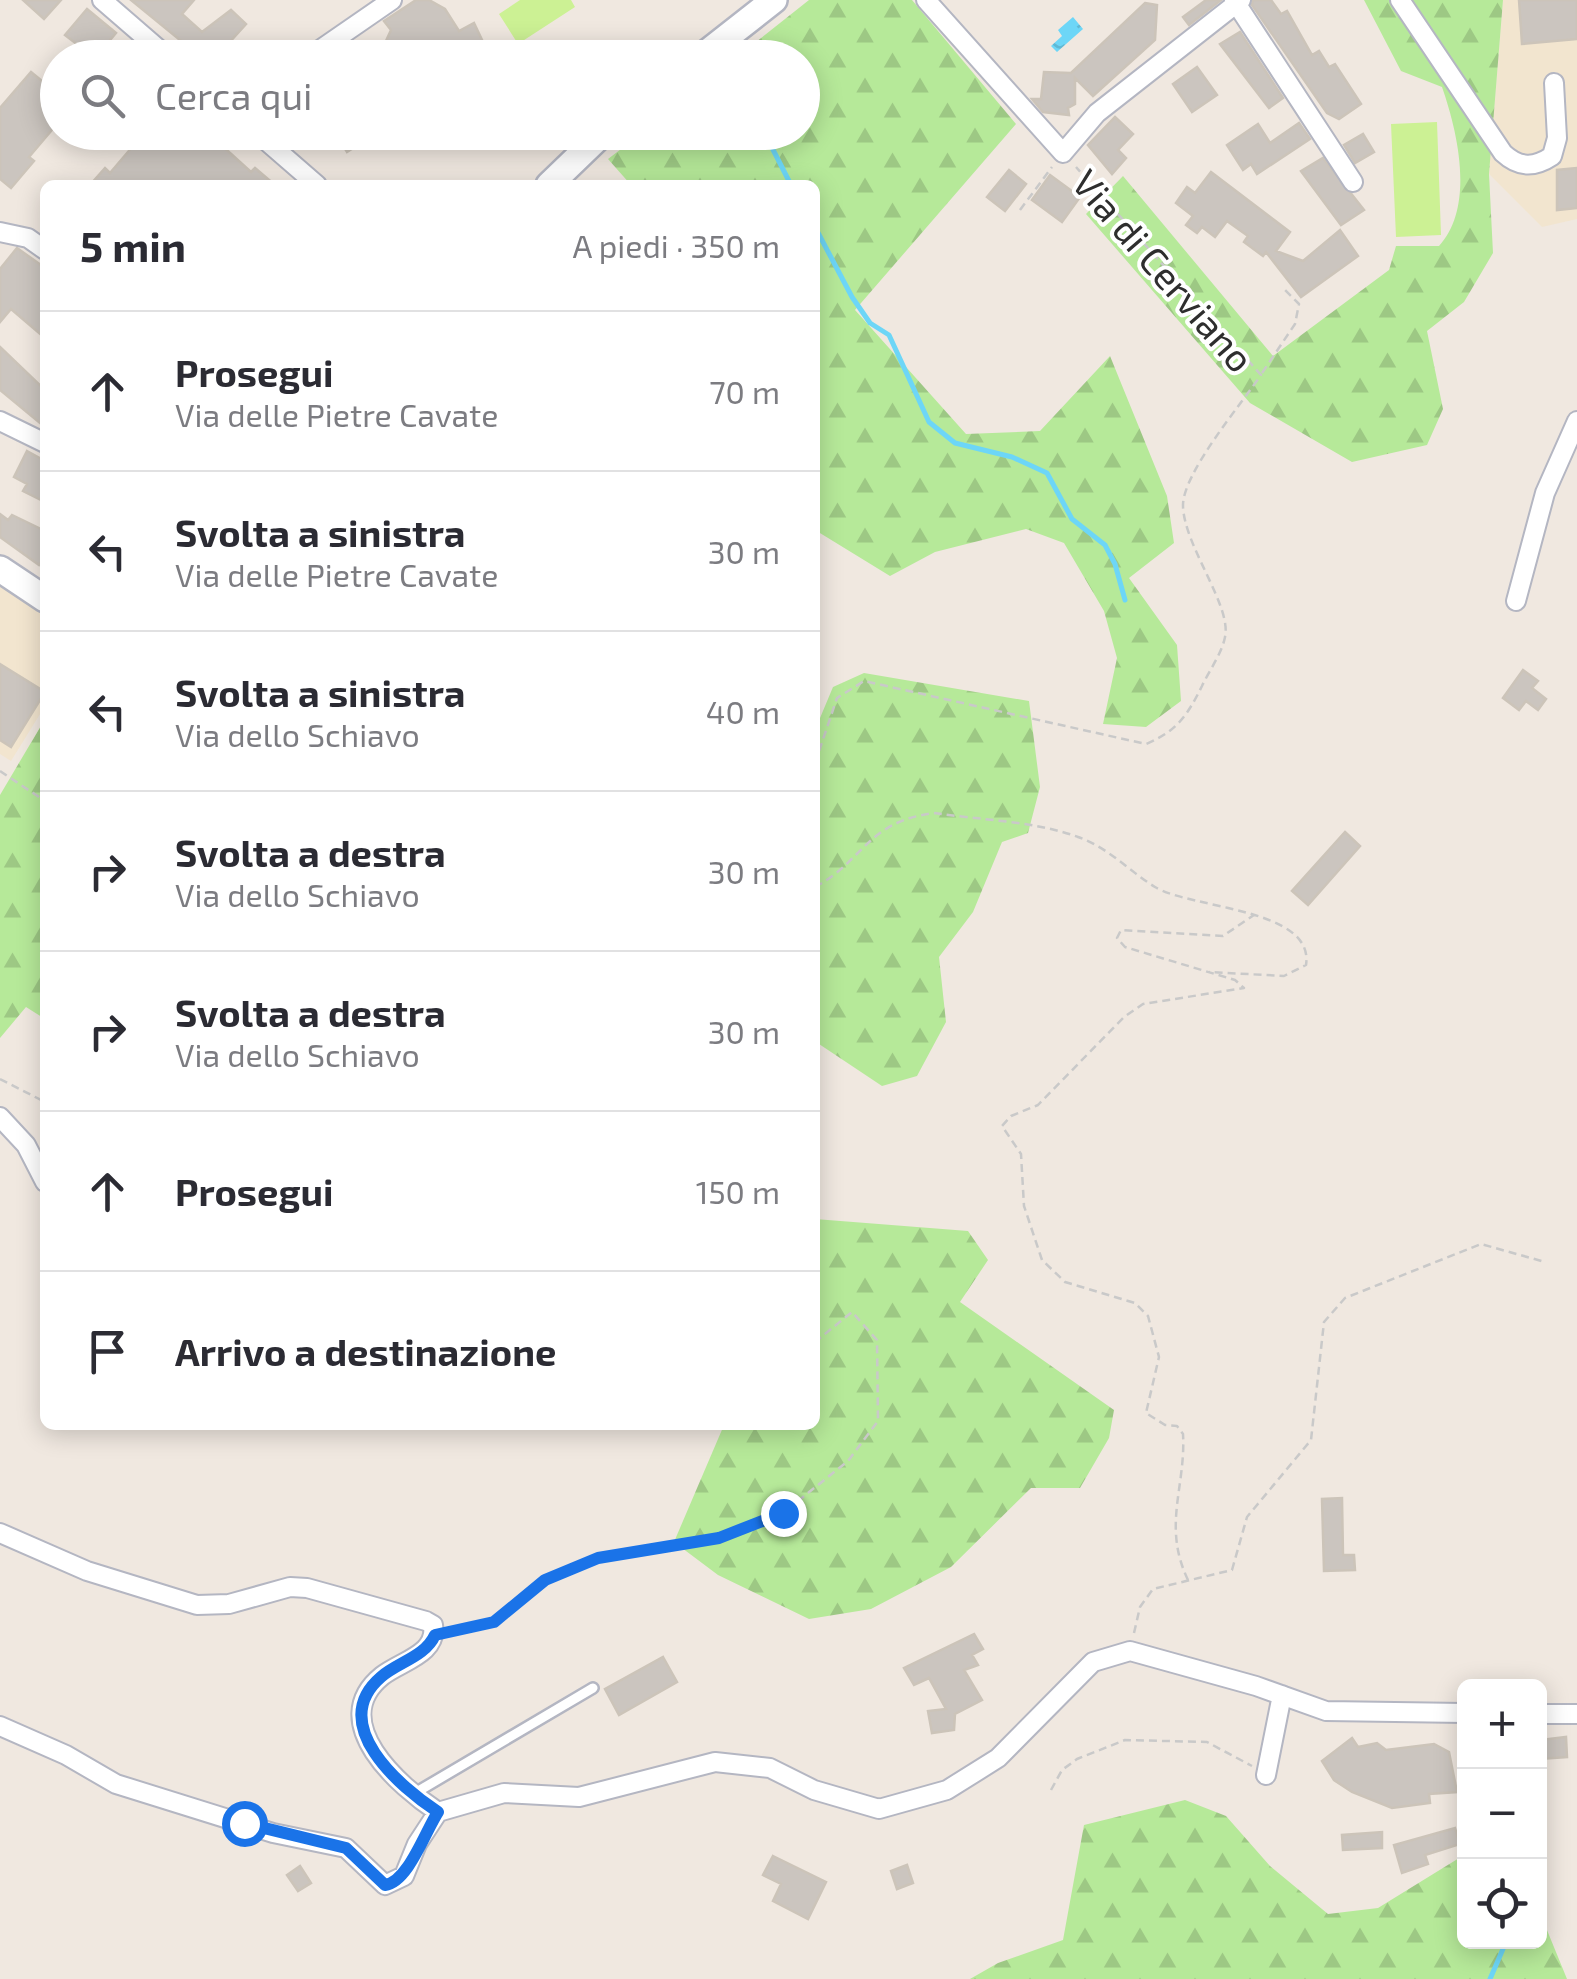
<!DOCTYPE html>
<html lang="it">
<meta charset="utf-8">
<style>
:root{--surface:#fff;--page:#f7f7f7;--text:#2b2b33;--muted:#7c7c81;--line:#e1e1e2}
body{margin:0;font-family:"Exo 2",sans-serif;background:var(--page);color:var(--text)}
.controls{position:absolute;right:30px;bottom:30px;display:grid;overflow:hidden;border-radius:15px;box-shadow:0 5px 25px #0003}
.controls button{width:90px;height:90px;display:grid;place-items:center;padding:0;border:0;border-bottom:2px solid var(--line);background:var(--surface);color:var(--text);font:50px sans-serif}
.stop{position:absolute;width:30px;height:30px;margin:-22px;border:8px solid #1a73e8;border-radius:50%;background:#fff}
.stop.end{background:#1a73e8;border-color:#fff;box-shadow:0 2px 10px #0008}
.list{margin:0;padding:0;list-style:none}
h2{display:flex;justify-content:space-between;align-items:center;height:130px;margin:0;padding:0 40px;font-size:42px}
h2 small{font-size:32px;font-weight:400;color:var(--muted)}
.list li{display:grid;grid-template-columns:65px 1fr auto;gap:30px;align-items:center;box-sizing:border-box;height:160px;padding:0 40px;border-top:2px solid var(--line)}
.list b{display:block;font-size:38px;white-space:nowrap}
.list p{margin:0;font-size:32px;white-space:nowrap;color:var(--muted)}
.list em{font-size:32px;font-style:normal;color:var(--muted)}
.icon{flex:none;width:55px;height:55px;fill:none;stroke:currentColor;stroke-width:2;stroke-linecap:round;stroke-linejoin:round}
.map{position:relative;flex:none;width:1577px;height:1979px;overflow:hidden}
.search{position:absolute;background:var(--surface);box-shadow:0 5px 25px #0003;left:40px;top:40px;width:780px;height:110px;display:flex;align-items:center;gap:25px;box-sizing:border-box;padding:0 35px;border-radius:55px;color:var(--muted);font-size:38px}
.panel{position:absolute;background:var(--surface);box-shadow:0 5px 25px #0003;left:40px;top:180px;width:780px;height:1250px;border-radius:15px}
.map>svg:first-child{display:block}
.education{fill:#f2e5cf}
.forest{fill:url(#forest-firs)}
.pitch{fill:#ccf194}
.water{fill:url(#water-ripples)}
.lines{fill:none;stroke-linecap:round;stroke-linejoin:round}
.stream{stroke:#6dd6f7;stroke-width:5}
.building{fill:#cbc5bf;stroke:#ccc4b9;stroke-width:2.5}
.lane-casing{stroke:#b4b6c2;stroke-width:14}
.street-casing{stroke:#b4b6c2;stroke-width:22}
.secondary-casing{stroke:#b4b6c2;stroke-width:30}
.path{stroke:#c9c9c9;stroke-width:2.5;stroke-dasharray:8 5;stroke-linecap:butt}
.lane{stroke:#fff;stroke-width:9}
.street{stroke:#fff;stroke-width:18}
.secondary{stroke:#fff;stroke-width:25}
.route{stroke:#1a73e8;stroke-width:12}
.labels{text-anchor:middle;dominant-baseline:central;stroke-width:8;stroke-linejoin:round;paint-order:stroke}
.street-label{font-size:38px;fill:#2e2e2e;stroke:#fff}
</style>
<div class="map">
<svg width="1577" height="1979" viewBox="0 0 1577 1979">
<defs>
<pattern id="forest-firs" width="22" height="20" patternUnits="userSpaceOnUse" patternTransform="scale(2.5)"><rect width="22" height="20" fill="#b6e999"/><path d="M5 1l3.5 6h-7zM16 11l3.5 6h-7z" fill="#9dc884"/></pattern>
<pattern id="water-ripples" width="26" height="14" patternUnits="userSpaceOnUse" patternTransform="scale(2.5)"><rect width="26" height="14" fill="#6dd6f7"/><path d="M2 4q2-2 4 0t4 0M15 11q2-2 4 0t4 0" fill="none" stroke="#5fb8d4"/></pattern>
</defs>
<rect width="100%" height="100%" fill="#f0e8e0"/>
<!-- education -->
<path class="education" d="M 1503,0 L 1577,0 L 1577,219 L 1542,227 L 1489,174 Z
M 0,578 L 45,607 L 45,706 L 11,761 L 0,754 Z"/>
<!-- forest -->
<path class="forest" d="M 809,0 L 912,0 L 1016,124 L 855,310 L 966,434 L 1040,431 L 1110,356 L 1167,496 L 1174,543 L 1129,578 L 1177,645 L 1181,701 L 1146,727 L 1103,724 L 1117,658 L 1104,611 L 1064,543 L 1026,529 L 935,552 L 890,576 L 815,530 L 815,185 L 631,185 L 608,159 L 642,133 L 802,132 L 802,58 L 737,57 Z
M 1364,0 L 1503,0 L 1489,174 L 1493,253 L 1464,302 L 1427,331 L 1443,409 L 1427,445 L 1352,462 L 1250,403 L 1086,214 L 1123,176 L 1273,356 L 1389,270 L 1396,246 L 1439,246 C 1475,207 1458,133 1442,87 L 1401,71 Z
M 864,673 L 1029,701 L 1040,787 L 1028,833 L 1002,842 L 973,912 L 939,957 L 946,1022 L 917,1076 L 882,1086 L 819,1044 L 815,1020 L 815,730 L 833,687 Z
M 45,719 L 45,1019 L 26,1007 L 0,1038 L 0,795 Z
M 815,1219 L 968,1231 L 988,1260 L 960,1302 L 1114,1410 L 1109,1438 L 1080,1488 L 1031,1488 L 951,1567 L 871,1609 L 809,1619 L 718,1575 L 674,1542 L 724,1425 L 815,1425 Z
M 1185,1800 L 1226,1816 L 1270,1866 L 1328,1914 L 1378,1908 L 1464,1855 L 1464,1942 L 1540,1942 L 1540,1913 L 1567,1979 L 970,1979 L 998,1963 L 1063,1940 L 1084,1825 Z"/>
<!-- pitch -->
<path class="pitch" d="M 520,0 L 571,0 L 575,7 L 518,44 L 499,14 Z
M 1437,122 L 1441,235 L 1396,237 L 1391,124 Z"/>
<!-- water -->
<path class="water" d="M 1073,17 L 1083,29 L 1057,52 L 1051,46 L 1062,36 L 1058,30 Z"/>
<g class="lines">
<!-- stream -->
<path class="stream" d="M 764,132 L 791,185
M 815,227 L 852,297 L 870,323 L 889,335 L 929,422 L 955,443 L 1012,457 L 1047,473 L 1072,519 L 1105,545 L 1115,564 L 1125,600
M 1490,1979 L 1506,1942"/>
</g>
<!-- building -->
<path class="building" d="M 23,0 L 61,0 L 44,19 Z
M 131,0 L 194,0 L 182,14 L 202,32 L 231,10 L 246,24 L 228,44 L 233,50 L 226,58 L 202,58 Z
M 416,0 L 429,0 L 445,9 L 459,31 L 474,23 L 484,44 L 465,58 L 395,58 L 386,41 L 391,30 L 384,21 Z
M 1206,0 L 1221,0 L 1189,25 L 1183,17 Z
M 1253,0 L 1271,0 L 1281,14 L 1287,11 L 1312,55 L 1319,51 L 1329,67 L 1335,64 L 1361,104 L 1339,119 L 1327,113 L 1252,5 Z
M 1519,0 L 1577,0 L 1577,39 L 1522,44 Z
M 1145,3 L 1157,5 L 1155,40 L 1093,96 L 1075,78 L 1075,104 L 1068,108 L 1069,115 L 1043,112 L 1032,99 L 1041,99 L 1044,72 L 1071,73 Z
M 87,9 L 116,33 L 95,58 L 65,35 Z
M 1240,32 L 1283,98 L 1269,108 L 1220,44 Z
M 1197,67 L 1217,95 L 1192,112 L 1173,84 Z
M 31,72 L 58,94 L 58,114 L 52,121 L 56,125 L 29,157 L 34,161 L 11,188 L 0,179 L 0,108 Z
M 1115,117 L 1133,134 L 1118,150 L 1126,158 L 1112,174 L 1088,145 Z
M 1299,123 L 1310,139 L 1257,174 L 1251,164 L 1243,170 L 1227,145 L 1258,124 L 1270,143 Z
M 145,132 L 207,132 L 251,172 L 255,168 L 275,185 L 90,185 L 105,168 L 110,173 Z
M 335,132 L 378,132 L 347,152 Z
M 1363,134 L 1374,152 L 1355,163 L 1344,145 Z
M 1323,158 L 1364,210 L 1341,225 L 1301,171 Z
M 1577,168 L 1577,208 L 1557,210 L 1557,170 Z
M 1009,170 L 1026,184 L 1005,211 L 987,197 Z
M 1211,172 L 1290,232 L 1276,251 L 1303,261 L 1340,230 L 1358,256 L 1301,297 L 1266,252 L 1263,256 L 1244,242 L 1248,236 L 1227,221 L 1215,237 L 1202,227 L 1197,233 L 1186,225 L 1193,216 L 1176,203 L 1187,187 L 1195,193 Z
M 1050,175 L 1080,197 L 1062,222 L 1032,200 Z
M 17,248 L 45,268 L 45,338 L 11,309 L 0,322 L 0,269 Z
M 0,347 L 45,390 L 45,427 L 0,390 Z
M 27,451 L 45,461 L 45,502 L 23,491 L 27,484 L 14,477 Z
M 0,514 L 8,520 L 12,515 L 45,531 L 45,557 L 39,565 L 0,537 Z
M 0,664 L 45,692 L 11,747 L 0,740 Z
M 1523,670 L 1538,681 L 1532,688 L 1546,699 L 1538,710 L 1526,701 L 1519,710 L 1503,698 Z
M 1345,832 L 1360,846 L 1308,905 L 1292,891 Z
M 1342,1498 L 1343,1555 L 1354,1555 L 1355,1570 L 1324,1571 L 1322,1499 Z
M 974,1634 L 983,1649 L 972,1655 L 978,1665 L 964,1670 L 982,1700 L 955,1714 L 954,1730 L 932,1733 L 928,1711 L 946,1709 L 929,1678 L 914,1685 L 904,1668 Z
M 663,1657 L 677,1682 L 619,1715 L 605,1689 Z
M 1566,1737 L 1567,1757 L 1540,1759 L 1540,1740 Z
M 1352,1738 L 1358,1747 L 1377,1743 L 1386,1750 L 1434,1744 L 1449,1752 L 1457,1792 L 1429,1794 L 1430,1803 L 1392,1808 L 1352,1792 L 1334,1780 L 1322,1761 Z
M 1455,1828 L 1460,1844 L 1425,1855 L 1428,1864 L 1402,1873 L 1394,1845 Z
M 1382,1832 L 1382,1848 L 1343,1850 L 1342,1835 Z
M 773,1856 L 826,1882 L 808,1919 L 773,1901 L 781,1884 L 763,1875 Z
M 907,1865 L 913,1883 L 897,1889 L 891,1871 Z
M 300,1866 L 311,1883 L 298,1891 L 287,1875 Z"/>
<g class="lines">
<defs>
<path id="lane" d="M 415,1793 L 593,1688"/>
<path id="street" d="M 102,0 L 169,58
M 926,0 L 1063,153 L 1097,113 L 1241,0
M 1234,0 L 1353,182
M 1400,0 L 1503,153 C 1519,168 1534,168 1552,156 L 1557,138 L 1554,83
M 308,58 L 392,0
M 256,132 L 317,185
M 0,232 L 28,238 L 45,250
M 0,421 L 45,443
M 1516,601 L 1545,493 L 1577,421
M 0,1117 L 26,1145 L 45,1182
M 0,1533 L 87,1571 L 197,1605 L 229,1604 L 290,1587 L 307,1588 L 426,1621 L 433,1625 C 438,1654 401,1661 382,1676 C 325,1722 400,1787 438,1812
M 1540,1714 L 1577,1714
M 0,1726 L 66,1755 L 116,1784 L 273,1833 L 346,1848 L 385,1885 L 404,1876 L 417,1844 L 438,1812 L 504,1793 L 579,1797 L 715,1762 L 770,1768 L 814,1790 L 879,1809 L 947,1790 L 998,1758 L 1093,1662 L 1130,1651 L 1256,1686 L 1326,1711 L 1464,1713
M 1266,1775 L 1282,1695"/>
<path id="secondary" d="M 700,58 L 774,0
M 549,185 L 604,132
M 0,569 L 45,599"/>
</defs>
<!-- lane casing -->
<use href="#lane" class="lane-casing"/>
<!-- street casing -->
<use href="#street" class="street-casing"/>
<!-- secondary casing -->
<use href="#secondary" class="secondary-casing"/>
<!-- path -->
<path class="path" d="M 1020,210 L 1052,167
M 1262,373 L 1295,324 L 1299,304 L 1285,290
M 815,763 L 837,698 L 864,681 L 1146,744 C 1177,731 1187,716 1202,686 C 1209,671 1222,653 1225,637 C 1232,606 1184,546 1183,506 C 1182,474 1242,403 1261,375 L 1076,167
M 0,771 L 45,801
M 815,887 C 865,860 866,822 934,813 C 980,820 1035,821 1078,837 C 1109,848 1129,871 1155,887 C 1191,909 1315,908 1306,965 L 1284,976 L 1209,972
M 0,1079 L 45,1102
M 1188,1580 C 1162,1526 1186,1487 1183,1434 L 1177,1426 L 1165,1425 L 1146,1413 L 1159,1357 L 1148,1316 L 1135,1303 L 1065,1282 L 1042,1260 L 1024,1206 L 1021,1154 L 1002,1126 L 1011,1116 L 1038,1105 L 1124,1017 L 1143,1004 L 1244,988 L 1235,980 L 1125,947 L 1117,938 L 1121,930 L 1223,936 L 1254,915
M 451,1631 L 493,1621 L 545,1580 L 598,1558 L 719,1538 L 783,1513 L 848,1461 L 878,1421 L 877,1340 L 852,1312 L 815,1342
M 1134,1633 L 1140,1607 L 1153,1589 L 1232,1570 L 1247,1517 L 1311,1440 L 1324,1322 L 1345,1298 L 1481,1244 L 1545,1262
M 1051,1790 L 1062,1770 L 1077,1759 L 1125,1740 L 1207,1742 L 1252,1766"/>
<!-- lane -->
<use href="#lane" class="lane"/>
<!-- street -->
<use href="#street" class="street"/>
<!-- secondary -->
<use href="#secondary" class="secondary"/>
</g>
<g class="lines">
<!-- route -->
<path class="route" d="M 244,1823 L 346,1848 L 385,1885 C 408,1882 425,1832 438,1812 C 400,1787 326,1724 381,1677 C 398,1662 425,1657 435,1635 L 494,1622 L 545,1580 L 598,1558 L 719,1538 L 783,1513"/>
</g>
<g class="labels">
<!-- street labels -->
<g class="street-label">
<text transform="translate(1164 270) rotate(49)">Via di Cerviano</text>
</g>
</g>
</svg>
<div class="controls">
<button>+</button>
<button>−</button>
<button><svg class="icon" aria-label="locate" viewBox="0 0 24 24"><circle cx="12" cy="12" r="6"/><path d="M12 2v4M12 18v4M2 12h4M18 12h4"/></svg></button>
</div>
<div class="stop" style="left:244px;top:1823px"></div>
<div class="stop end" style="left:783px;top:1513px"></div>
<div class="search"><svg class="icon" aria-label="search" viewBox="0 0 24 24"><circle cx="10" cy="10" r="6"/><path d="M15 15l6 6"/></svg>Cerca qui</div>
<section class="panel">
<h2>5 min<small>A piedi · 350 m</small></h2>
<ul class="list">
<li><svg class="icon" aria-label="ahead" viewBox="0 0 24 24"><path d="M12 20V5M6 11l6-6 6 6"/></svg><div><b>Prosegui</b><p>Via delle Pietre Cavate</p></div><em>70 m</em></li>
<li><svg class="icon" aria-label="left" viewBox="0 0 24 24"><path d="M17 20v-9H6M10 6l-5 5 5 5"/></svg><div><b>Svolta a sinistra</b><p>Via delle Pietre Cavate</p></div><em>30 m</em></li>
<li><svg class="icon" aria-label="left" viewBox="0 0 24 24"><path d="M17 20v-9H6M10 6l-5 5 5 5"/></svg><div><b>Svolta a sinistra</b><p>Via dello Schiavo</p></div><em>40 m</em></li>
<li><svg class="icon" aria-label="right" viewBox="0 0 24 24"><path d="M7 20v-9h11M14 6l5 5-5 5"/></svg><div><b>Svolta a destra</b><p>Via dello Schiavo</p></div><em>30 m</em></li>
<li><svg class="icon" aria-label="right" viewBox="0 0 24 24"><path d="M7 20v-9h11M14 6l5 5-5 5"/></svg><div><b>Svolta a destra</b><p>Via dello Schiavo</p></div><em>30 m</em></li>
<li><svg class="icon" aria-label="ahead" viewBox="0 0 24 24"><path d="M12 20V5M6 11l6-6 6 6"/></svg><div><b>Prosegui</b></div><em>150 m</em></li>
<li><svg class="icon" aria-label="arrive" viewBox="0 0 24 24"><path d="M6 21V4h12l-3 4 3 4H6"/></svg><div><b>Arrivo a destinazione</b></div></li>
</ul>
</section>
</div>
